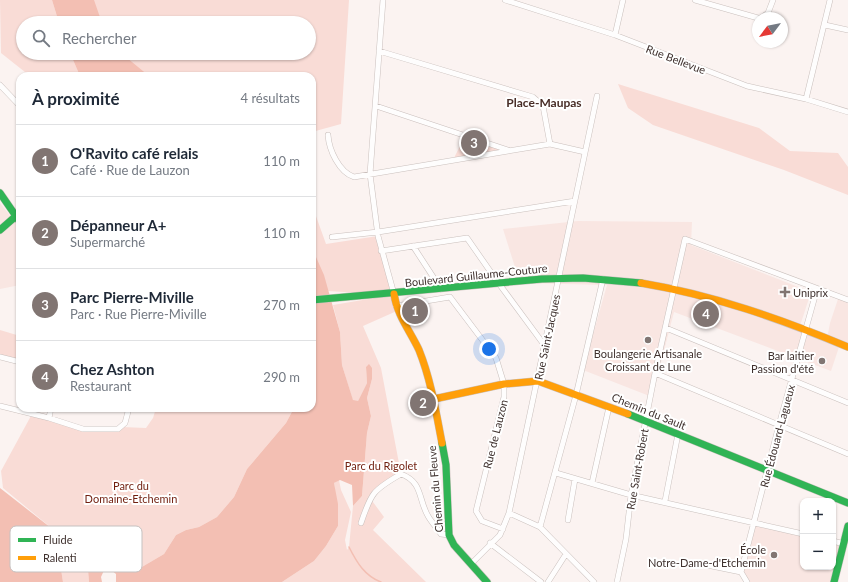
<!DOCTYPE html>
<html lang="fr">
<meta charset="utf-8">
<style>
:root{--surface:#fff;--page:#f6f6f7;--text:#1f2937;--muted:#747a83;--line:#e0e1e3;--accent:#817572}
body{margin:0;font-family:Lato,sans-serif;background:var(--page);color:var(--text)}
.controls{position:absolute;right:12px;bottom:12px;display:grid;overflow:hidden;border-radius:8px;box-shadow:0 1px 3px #0004}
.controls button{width:36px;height:36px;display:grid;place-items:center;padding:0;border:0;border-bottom:1px solid var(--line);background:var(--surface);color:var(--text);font:20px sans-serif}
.compass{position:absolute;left:752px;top:12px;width:36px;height:36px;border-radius:50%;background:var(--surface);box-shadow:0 1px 3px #0004;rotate:238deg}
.you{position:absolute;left:489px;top:349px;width:14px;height:14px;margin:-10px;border:3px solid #fff;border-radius:50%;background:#1a73e8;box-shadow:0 0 0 6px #1a73e833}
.badge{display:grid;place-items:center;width:26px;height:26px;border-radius:50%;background:var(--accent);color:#fff;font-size:13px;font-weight:700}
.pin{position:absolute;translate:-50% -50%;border:2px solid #fff;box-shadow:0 1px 4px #0006}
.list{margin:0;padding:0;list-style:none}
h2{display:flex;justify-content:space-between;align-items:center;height:52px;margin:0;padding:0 16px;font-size:17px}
h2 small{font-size:13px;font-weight:400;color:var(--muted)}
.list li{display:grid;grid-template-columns:26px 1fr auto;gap:12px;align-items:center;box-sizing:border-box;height:72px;padding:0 16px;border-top:1px solid var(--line)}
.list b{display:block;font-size:15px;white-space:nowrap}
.list p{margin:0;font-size:13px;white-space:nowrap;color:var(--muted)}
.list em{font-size:13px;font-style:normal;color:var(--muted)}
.icon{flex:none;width:22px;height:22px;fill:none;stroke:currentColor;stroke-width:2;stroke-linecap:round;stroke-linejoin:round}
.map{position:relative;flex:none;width:848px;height:582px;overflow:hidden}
.search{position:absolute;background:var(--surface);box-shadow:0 1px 3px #0004;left:16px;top:16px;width:300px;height:44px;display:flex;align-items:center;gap:10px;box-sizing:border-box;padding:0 14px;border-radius:22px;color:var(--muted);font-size:15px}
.panel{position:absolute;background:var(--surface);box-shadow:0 1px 3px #0004;left:16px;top:72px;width:300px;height:340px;border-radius:12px}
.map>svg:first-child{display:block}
.built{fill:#f9e6e2}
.green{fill:#f9dcd6}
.water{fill:#f3bfb3}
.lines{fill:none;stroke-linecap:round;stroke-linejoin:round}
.stream{stroke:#f3bfb3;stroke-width:1.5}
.street-casing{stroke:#cac0bd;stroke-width:6}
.fast-casing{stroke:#cac0bd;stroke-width:8}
.slow-casing{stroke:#cac0bd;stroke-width:8}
.street{stroke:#fefdfd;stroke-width:5}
.fast{stroke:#30b455;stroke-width:7}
.slow{stroke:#ff9f0a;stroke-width:7}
.poi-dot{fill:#817572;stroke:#fff;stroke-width:1.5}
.labels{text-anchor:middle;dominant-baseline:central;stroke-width:4;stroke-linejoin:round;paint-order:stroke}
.street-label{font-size:11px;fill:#3f312e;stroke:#fff}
.poi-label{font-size:11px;fill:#3f312e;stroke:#fff;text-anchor:end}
.park-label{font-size:11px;fill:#711f0f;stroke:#fff}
.neighbourhood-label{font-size:12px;font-weight:bold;fill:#482d27;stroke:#fff}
.key{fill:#fff;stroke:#c5c1c0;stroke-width:1}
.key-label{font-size:11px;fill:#3f312e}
</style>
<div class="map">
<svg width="848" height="582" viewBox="0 0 848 582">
<rect width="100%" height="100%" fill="#fbf3f1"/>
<!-- built -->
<path class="built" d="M 0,203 L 20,228 L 20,285 L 0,289 Z
M 578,221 L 692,222 L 691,245 L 811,292 L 799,329 L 827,339 L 830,323 L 838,299 L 848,302 L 848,351 L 839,347 L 831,371 L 674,312 L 652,397 L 583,370 L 607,285 L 520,283 L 503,229 Z
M 754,522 L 803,534 L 803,567 L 833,567 L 833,541 L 844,544 L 834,582 L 747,582 L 741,572 Z"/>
<!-- green -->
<path class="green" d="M 0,0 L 52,0 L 59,23 L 23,23 L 23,53 L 70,53 L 80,76 L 30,76 L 1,53 Z
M 69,0 L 349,0 L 341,124 L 312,132 L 312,76 L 116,76 L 94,53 L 309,53 L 309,23 L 79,23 Z
M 618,84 L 759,128 L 790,151 L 838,153 L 848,167 L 848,195 L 784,170 L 653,125 L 628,108 Z
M 465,136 L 509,150 L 453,160 Z
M 312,205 L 326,244 L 378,236 L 399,310 L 363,326 L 381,368 L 401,474 L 370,498 L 384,517 L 373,530 L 426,582 L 282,582 L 314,561 L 326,546 L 338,526 L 334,483 L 339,480 L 341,490 L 351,512 L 345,540 L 347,550 L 349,547 L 353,506 L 362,496 L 367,433 L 371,416 L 367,398 L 372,379 L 366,367 L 367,383 L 358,401 L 353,401 L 342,365 L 340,332 L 333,305 L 392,295 L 328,291 L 312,248 Z
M 0,330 L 20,336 L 20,362 L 0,357 Z
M 156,408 L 294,408 L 286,423 L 247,469 L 234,497 L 217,517 L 199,527 L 186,530 L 176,535 L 164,554 L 135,571 L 115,553 L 87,558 L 89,582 L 63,582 L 55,531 L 3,488 L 1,471 L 32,414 L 83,429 L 122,427 L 146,428 L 153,418 Z"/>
<!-- water -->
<path class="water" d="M 52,0 L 94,0 L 102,23 L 59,23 Z
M 70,53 L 121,53 L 149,76 L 80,76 Z
M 312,248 L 324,275 L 340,332 L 342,365 L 353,400 L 358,401 L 367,383 L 366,367 L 369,364 L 372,368 L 372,379 L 367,398 L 371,416 L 367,433 L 362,496 L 353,506 L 352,485 L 340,480 L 334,483 L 338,504 L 338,526 L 326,546 L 314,561 L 282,582 L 116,582 L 116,574 L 106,566 L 101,577 L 102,582 L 89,582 L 87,558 L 115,553 L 135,571 L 164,554 L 176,535 L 186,530 L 199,527 L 217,517 L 234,497 L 247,469 L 286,423 L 294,408 L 312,408 Z
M 0,488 L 55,531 L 63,582 L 0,582 Z"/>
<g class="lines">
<!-- stream -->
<path class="stream" d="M 349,547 C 357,563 365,576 381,582"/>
<defs>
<path id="street" d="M 383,0 L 370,174 L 378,236 L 394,294
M 505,0 L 615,35 L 747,86 L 806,99 L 848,112
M 695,0 L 758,18
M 761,18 L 768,13 L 773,0
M 825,25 L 848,30
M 615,35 L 623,0
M 379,51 L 533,97 L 543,106 L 550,144
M 0,85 L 20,106
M 806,99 L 830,0
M 376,106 L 508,150
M 328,135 C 329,150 339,172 354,177 L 550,144 L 585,152
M 332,237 L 378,232 L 575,201
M 413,246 L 441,289
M 381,251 L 467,238 L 497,281 L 545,346
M 396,306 L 450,297 L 496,358 L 504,384 L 504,397 L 476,511 L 482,521 L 503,529
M 666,328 L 848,403
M 0,357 L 20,362
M 655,373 L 848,454
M 0,406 L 49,418 L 51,408
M 49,418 L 83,429 L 118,429 L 125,423 L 129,408
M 556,473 L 631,495 L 803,534
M 592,483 L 609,407
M 665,501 L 678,434
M 509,513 L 540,527 L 594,582
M 568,520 L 575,479
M 361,523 C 371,493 373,490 401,474 C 423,482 418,499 428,516 C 432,523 437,528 441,534 L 449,535
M 540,527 L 576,395 L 603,279
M 833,541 L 844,544
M 490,543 L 541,582
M 697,563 L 741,572
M 471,564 L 500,535 L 509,513 L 597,96
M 548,582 L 566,554
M 617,582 L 626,539 L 631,495 L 655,373 L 685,239 L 848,300
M 747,582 L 741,572 L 779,425 L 817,289"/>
<path id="fast" d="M 0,193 L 20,222
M 0,230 L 16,216
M 312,300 L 542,279 L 583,278 L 641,283
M 628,414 L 848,503
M 442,443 L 446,465 L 449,535 L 454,545 L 487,582
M 834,582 L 848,526"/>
<path id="slow" d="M 641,283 C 713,295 781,319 848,347
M 394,294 C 397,315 410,331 419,350 C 431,380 436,412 442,443
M 434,399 L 504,384 L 538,381 L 628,414"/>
</defs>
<!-- street casing -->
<use href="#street" class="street-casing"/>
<!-- fast casing -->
<use href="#fast" class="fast-casing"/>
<!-- slow casing -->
<use href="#slow" class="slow-casing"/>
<!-- street -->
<use href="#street" class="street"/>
<!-- fast -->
<use href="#fast" class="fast"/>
<!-- slow -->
<use href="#slow" class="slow"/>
</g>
<!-- markers -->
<g class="poi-dot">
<path d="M783 286h4v4h4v4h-4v4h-4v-4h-4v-4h4z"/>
<circle cx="648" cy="340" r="4"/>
<circle cx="822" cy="361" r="4"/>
<circle cx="774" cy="555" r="4"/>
</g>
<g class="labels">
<!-- street labels -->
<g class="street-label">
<text transform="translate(676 59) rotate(21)">Rue Bellevue</text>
<text transform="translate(476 275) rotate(-6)">Boulevard Guillaume-Couture</text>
<text transform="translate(547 337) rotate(-78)">Rue Saint-Jacques</text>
<text transform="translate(649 411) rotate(22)">Chemin du Sault</text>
<text transform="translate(495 434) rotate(-76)">Rue de Lauzon</text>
<text transform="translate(777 436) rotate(-75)">Rue Édouard-Lagueux</text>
<text transform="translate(637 469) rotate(-80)">Rue Saint-Robert</text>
<text transform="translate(435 489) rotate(-95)">Chemin du Fleuve</text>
</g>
<!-- poi labels -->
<g class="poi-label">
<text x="793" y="292" text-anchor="start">Uniprix</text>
<text x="648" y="353" text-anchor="middle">Boulangerie Artisanale<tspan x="648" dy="13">Croissant de Lune</tspan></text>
<text x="814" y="355">Bar laitier<tspan x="814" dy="13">Passion d'été</tspan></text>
<text x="766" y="549">École<tspan x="766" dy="13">Notre-Dame-d'Etchemin</tspan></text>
</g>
<!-- park labels -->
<g class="park-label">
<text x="381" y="465">Parc du Rigolet</text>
<text x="131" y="485">Parc du<tspan x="131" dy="13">Domaine-Etchemin</tspan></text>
</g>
<!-- neighbourhood labels -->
<g class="neighbourhood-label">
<text x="544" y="102">Place-Maupas</text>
</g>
</g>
<!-- legend -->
<rect x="10" y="526" width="132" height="46" rx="6" class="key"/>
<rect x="18" y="538" width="18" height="4" fill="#30b455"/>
<rect x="18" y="556" width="18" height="4" fill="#ff9f0a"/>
<g class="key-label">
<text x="43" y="544">Fluide</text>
<text x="43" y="562">Ralenti</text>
</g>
</svg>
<div class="controls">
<button>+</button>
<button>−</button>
</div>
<svg class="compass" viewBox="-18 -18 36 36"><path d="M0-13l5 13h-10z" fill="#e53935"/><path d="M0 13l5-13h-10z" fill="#747a83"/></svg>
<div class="you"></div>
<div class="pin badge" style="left:415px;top:311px">1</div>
<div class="pin badge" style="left:423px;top:403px">2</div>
<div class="pin badge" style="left:474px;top:143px">3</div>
<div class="pin badge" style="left:706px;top:314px">4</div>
<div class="search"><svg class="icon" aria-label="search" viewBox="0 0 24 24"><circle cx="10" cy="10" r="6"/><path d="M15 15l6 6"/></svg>Rechercher</div>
<section class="panel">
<h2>À proximité<small>4 résultats</small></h2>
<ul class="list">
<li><span class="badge">1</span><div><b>O'Ravito café relais</b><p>Café · Rue de Lauzon</p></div><em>110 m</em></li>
<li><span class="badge">2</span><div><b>Dépanneur A+</b><p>Supermarché</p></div><em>110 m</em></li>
<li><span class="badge">3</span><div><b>Parc Pierre-Miville</b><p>Parc · Rue Pierre-Miville</p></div><em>270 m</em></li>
<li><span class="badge">4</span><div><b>Chez Ashton</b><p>Restaurant</p></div><em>290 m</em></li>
</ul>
</section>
</div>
